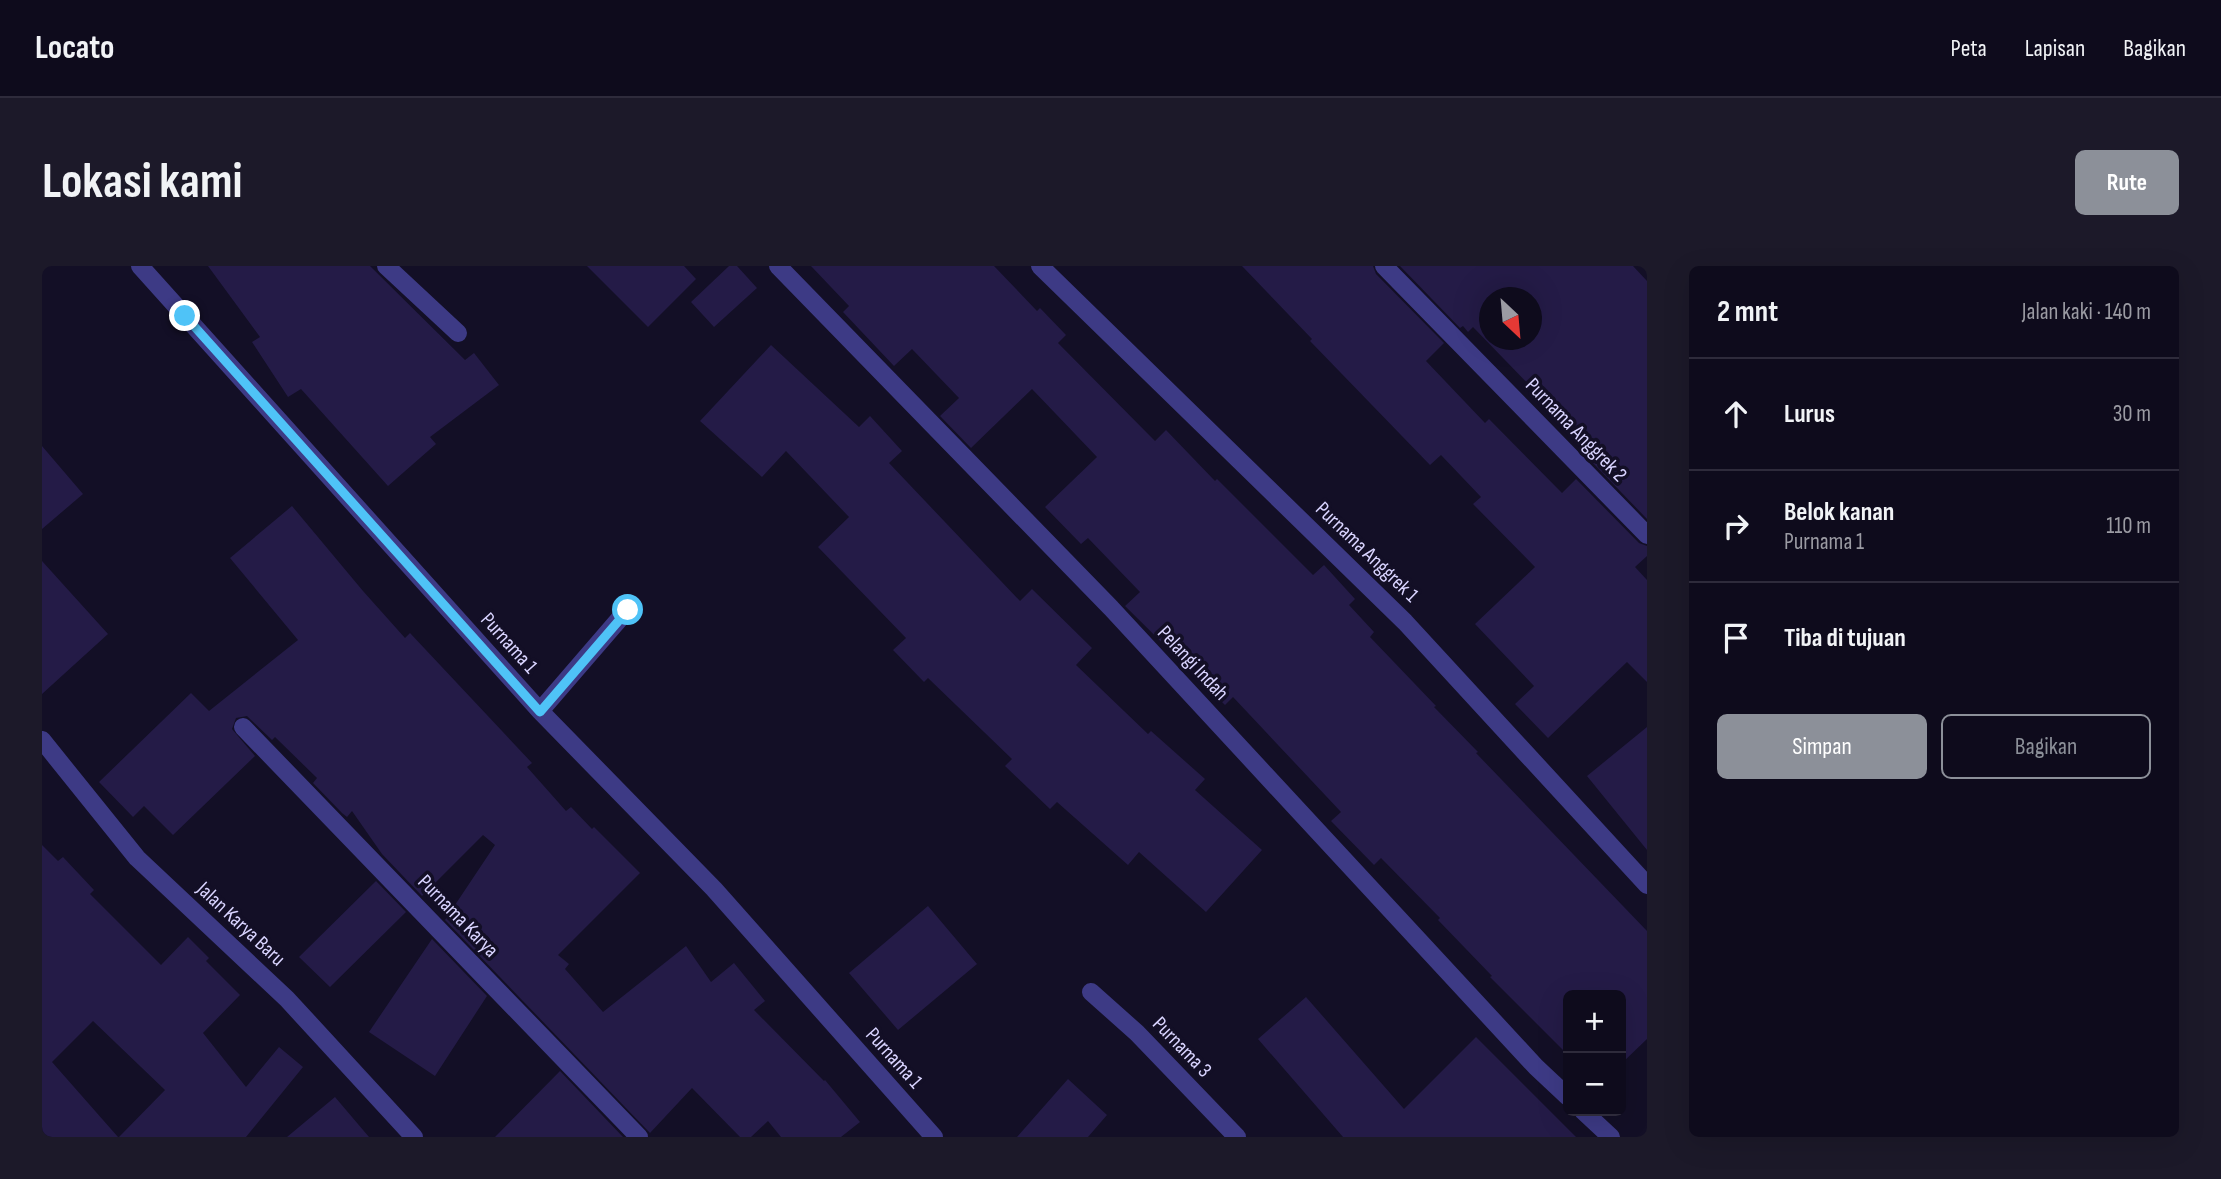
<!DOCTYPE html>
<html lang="id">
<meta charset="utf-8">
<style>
:root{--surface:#0e0b1c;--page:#1c1929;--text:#f1f3f6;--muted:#9b9ba3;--line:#2e2b3b;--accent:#8c9099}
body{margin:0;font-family:"Sofia Sans Condensed",sans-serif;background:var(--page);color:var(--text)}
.controls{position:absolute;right:21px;bottom:21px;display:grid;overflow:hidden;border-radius:10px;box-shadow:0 7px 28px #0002}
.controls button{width:63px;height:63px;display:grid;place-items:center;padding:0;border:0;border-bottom:2px solid var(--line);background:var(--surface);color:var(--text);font:35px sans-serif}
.compass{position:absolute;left:1437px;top:21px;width:63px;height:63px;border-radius:50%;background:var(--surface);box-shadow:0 7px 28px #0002;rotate:154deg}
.stop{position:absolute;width:21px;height:21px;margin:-16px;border:5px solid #4fc3f7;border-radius:50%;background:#fff}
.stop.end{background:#4fc3f7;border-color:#fff;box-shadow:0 2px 7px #0008}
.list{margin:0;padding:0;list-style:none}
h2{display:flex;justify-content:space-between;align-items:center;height:91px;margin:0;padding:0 28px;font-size:30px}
h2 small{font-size:23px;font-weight:400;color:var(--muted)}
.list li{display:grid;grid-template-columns:46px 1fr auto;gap:21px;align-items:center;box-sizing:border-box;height:112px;padding:0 28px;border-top:2px solid var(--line)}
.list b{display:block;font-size:26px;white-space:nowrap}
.list p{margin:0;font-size:23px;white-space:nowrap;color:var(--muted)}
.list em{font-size:23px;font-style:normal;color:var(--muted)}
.actions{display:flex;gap:14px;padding:21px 28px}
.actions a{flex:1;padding:16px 0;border:2px solid var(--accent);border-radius:10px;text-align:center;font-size:24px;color:var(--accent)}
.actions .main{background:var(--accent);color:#fff}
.icon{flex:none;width:38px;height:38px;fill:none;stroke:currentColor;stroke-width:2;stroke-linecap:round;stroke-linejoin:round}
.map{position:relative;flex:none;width:1605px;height:871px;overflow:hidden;border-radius:10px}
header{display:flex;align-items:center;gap:42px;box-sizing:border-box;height:98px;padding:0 35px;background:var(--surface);border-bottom:2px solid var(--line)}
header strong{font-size:33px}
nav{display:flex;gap:38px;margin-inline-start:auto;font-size:24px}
.intro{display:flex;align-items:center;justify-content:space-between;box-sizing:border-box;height:168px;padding:0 42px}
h1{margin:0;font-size:49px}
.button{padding:18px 32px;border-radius:10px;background:var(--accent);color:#fff;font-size:24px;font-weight:700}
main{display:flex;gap:42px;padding:0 42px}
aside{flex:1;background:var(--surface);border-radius:10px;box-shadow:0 7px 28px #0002}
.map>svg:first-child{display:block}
.building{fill:#241b47;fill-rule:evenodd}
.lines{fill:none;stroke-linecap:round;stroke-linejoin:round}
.minor{stroke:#3d3a85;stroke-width:18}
.route{stroke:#4fc3f7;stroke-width:9}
.labels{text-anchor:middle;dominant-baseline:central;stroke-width:7;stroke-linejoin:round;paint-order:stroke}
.street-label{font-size:21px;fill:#d9d4ff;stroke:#130f26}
</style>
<header>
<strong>Locato</strong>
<nav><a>Peta</a><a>Lapisan</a><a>Bagikan</a></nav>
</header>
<div class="intro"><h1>Lokasi kami</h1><a class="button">Rute</a></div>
<main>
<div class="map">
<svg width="1605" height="871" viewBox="0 0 1605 871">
<rect width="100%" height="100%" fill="#130f26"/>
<!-- building -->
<path class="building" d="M 166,0 L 328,0 L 423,94 L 432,87 L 457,119 L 388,171 L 394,178 L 346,220 L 259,123 L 246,131 L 210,76 L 218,71 Z
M 545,0 L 642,0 L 654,13 L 606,61 Z
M 687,0 L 695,0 L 715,22 L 672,61 L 649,36 Z
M 769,0 L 952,0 L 995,45 L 998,42 L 1024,69 L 1016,77 L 1113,175 L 1124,164 L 1173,215 L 1175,213 L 1271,309 L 1282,299 L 1313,333 L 1307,339 L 1332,366 L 1328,371 L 1394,440 L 1392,441 L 1436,486 L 1434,487 L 1605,665 L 1605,773 L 1579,798 L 1579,729 L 1526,729 L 1526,789 L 1448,711 L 1450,710 L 1396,654 L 1398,652 L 1339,592 L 1332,599 L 1289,555 L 1299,546 L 1191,431 L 1183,439 L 1083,340 L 1098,326 L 1046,272 L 1039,278 L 1003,241 L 1055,191 L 1013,147 L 990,123 L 929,182 L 898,150 L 917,132 L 870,83 L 852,100 L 801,46 L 807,40 Z
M 1200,0 L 1331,0 L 1334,8 L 1402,77 L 1384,95 L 1443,157 L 1447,153 L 1520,227 L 1534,213 L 1597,277 L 1605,280 L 1605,290 L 1593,301 L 1605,314 L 1605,416 L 1585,396 L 1506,472 L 1473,438 L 1492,420 L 1433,358 L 1493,301 L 1431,238 L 1439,231 L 1399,189 L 1388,199 L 1268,75 L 1270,73 Z
M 1358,0 L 1591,0 L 1605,15 L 1605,253 L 1551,197 L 1557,191 L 1431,61 L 1426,66 L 1421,60 L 1418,62 ZM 1447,32 L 1489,32 L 1489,74 L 1447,74 Z
M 729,79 L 817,161 L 828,150 L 860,185 L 847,197 L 978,335 L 990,323 L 1050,382 L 1034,399 L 1106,468 L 1109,465 L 1163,513 L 1153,524 L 1220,584 L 1164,646 L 1097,586 L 1086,599 L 1015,536 L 1008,543 L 963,500 L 970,493 L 886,412 L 882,416 L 851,384 L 864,372 L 776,281 L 807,251 L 744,185 L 720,211 L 658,155 Z
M 0,180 L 41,228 L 0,263 Z
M 250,240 L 321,325 L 363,372 L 368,367 L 490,497 L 485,501 L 524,545 L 529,541 L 550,563 L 552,561 L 598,607 L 516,689 L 527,698 L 523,703 L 561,746 L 644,680 L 669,716 L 692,697 L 723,735 L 712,744 L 782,815 L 783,814 L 818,856 L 799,871 L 739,871 L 726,855 L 709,871 L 698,871 L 650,822 L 608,867 L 403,654 L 453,579 L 441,569 L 380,630 L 340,588 L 310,545 L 305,551 L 300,547 L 271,517 L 275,512 L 233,471 L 230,474 L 205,450 L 194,452 L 190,463 L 213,490 L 131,569 L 102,540 L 91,551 L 57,516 L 149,427 L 167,445 L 256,374 L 188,292 Z
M 0,295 L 66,368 L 0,428 Z
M 1605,461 L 1605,584 L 1545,510 Z
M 0,579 L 16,595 L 21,591 L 52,624 L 48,628 L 119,699 L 146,671 L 167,692 L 164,695 L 198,729 L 161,767 L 204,821 L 237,781 L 261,801 L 204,871 L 77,871 L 123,824 L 51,755 L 10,796 L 76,871 L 0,871 Z
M 334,615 L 364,646 L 288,721 L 257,691 Z
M 886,640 L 935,698 L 856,764 L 807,707 Z
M 390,673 L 445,730 L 393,810 L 327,766 Z
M 1264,731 L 1362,843 L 1434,771 L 1534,871 L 1301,871 L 1216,773 Z
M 518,805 L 581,871 L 453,871 Z
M 1026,813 L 1065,849 L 1046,871 L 975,871 Z
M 293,831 L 327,871 L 245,871 Z"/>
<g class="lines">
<!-- minor -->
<path class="minor" d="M 98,0 L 498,445 L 672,623 L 892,871
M 344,0 L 416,67
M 736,0 L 1069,342 L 1494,801 L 1526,831
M 998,0 L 1363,356 L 1605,619
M 1342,0 L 1605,269
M 498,445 L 586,343
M 201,461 L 597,871
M 0,474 L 95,592 L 245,733 L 372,871
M 1049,726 L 1095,767 L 1195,871
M 1541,845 L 1569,871"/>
</g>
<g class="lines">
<!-- route -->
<path class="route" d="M 143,50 L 498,446 L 586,344"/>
</g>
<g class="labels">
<!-- street labels -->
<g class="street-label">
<text transform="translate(1534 164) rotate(46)">Purnama Anggrek 2</text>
<text transform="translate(1325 286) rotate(44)">Purnama Anggrek 1</text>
<text transform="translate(467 377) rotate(48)">Purnama 1</text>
<text transform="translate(1151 397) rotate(47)">Pelangi Indah</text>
<text transform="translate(416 650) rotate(46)">Purnama Karya</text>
<text transform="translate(199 658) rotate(43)">Jalan Karya Baru</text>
<text transform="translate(1140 781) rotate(46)">Purnama 3</text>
<text transform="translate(852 792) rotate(48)">Purnama 1</text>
</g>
</g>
</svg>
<div class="controls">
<button>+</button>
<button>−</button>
</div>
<svg class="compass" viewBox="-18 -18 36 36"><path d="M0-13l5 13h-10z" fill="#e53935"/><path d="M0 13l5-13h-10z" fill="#9b9ba3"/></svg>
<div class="stop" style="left:586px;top:344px"></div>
<div class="stop end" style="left:143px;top:50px"></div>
</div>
<aside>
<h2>2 mnt<small>Jalan kaki · 140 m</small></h2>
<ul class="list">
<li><svg class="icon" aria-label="ahead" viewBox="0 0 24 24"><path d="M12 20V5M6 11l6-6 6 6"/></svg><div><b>Lurus</b></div><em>30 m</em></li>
<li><svg class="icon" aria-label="right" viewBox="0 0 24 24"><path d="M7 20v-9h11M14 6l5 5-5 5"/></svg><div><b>Belok kanan</b><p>Purnama 1</p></div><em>110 m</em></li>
<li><svg class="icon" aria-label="arrive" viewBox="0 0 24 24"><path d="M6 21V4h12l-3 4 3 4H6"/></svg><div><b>Tiba di tujuan</b></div></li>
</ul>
<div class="actions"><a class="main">Simpan</a><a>Bagikan</a></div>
</aside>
</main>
